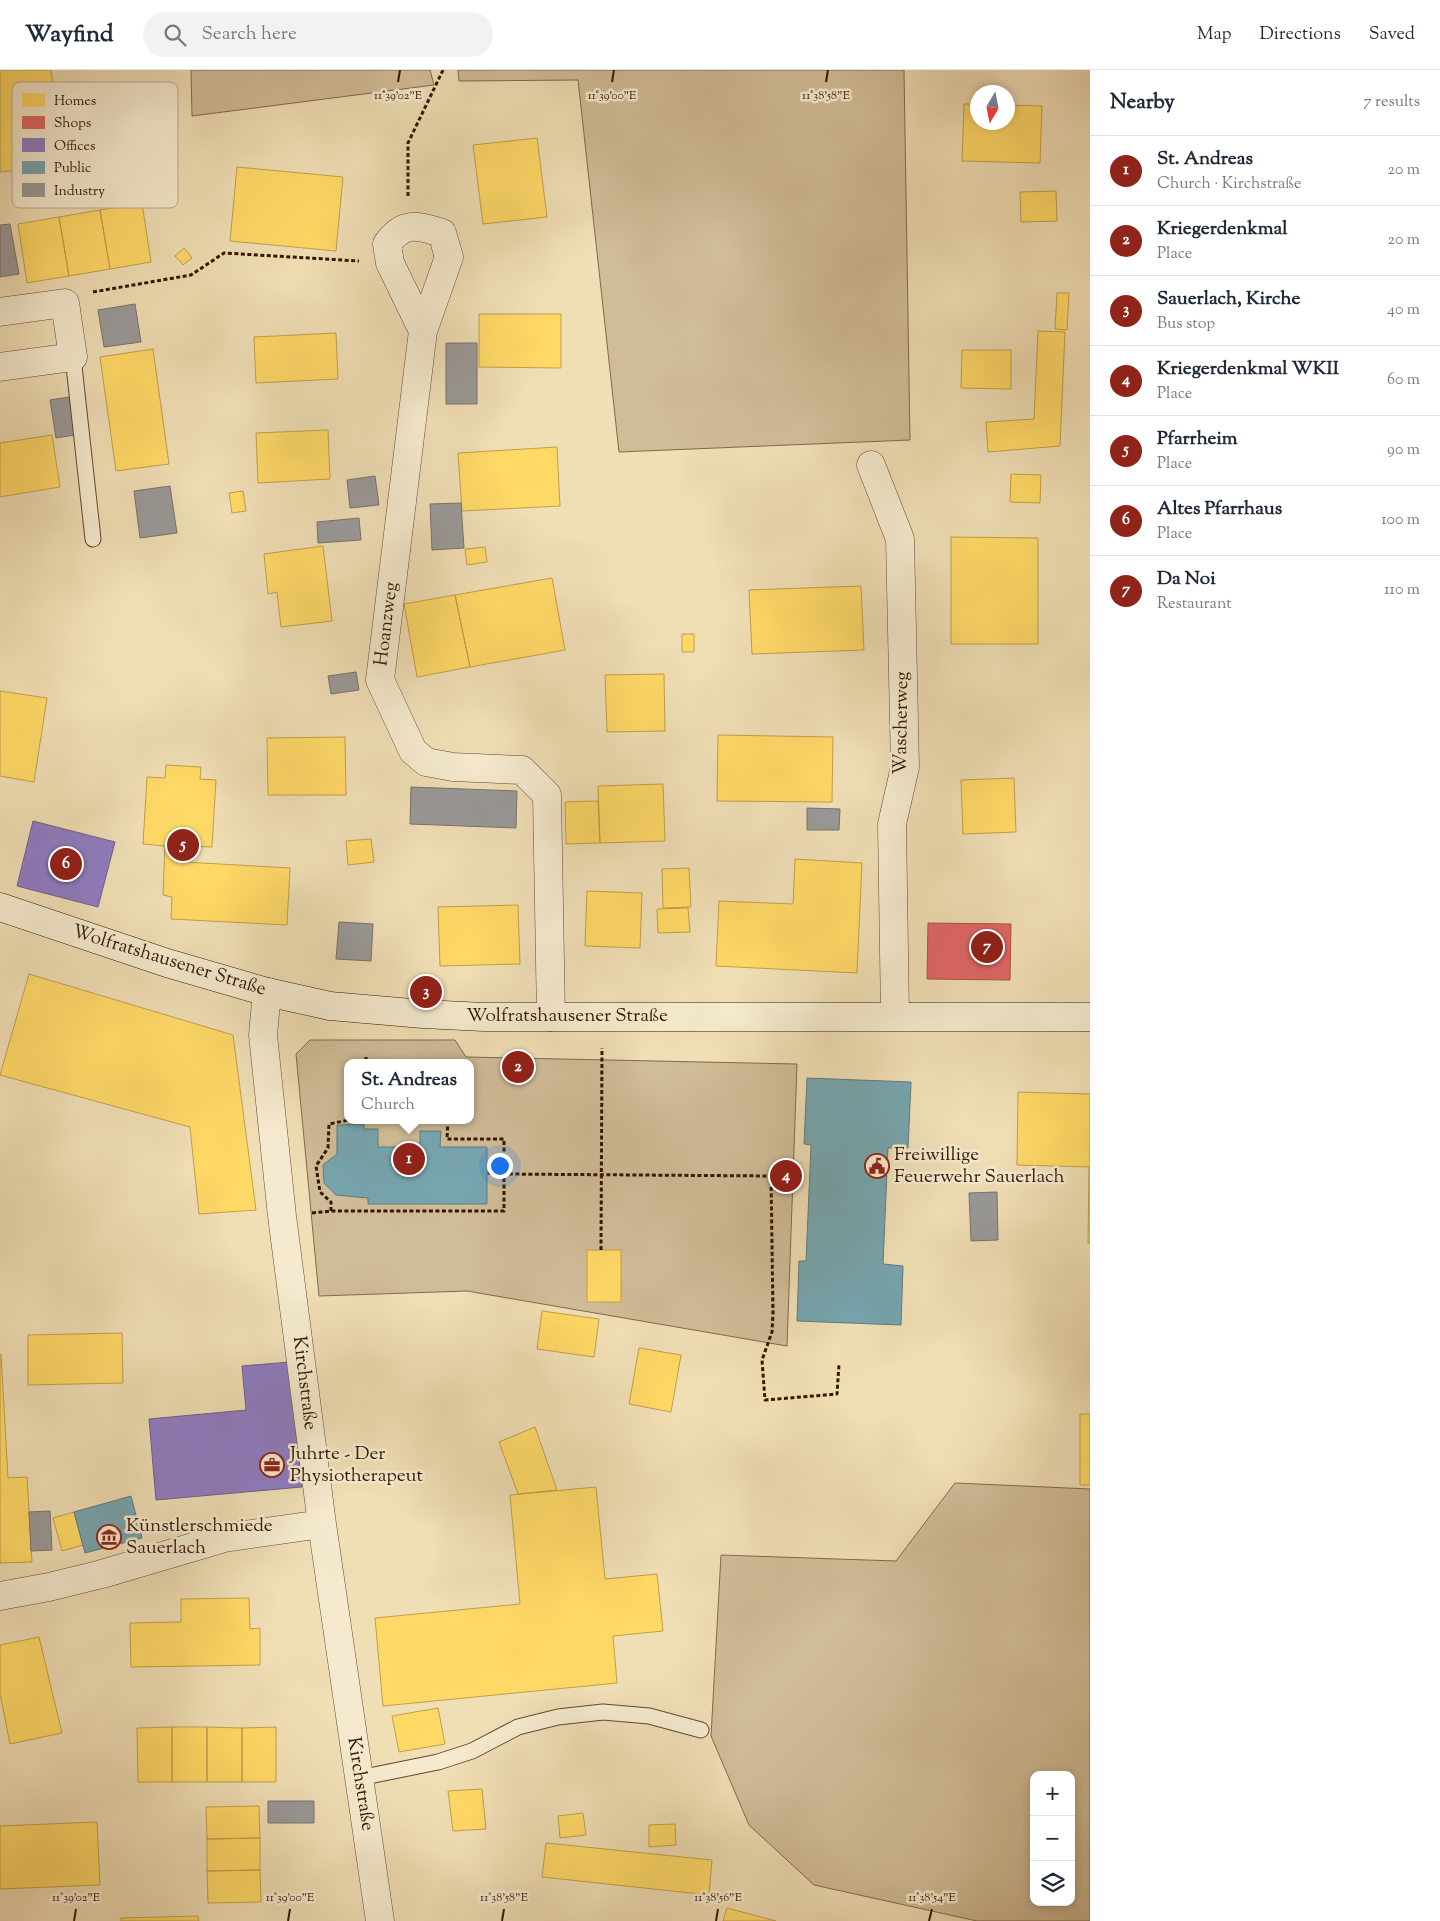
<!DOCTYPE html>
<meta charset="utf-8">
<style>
:root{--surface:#fff;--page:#f2f2f3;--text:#1f2937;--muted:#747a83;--line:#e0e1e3;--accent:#8f2418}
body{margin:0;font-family:"Sorts Mill Goudy",serif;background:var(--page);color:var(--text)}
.controls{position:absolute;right:15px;bottom:15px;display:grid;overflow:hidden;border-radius:10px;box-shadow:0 2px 8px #0003}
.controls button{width:45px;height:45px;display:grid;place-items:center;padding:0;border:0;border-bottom:1px solid var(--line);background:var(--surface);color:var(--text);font:25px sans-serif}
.compass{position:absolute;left:970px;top:15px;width:45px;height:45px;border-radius:50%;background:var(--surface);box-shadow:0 2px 8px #0003;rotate:190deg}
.you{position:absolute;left:499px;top:1095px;width:18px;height:18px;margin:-12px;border:4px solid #fff;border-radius:50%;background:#1a73e8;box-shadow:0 0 0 8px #1a73e833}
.badge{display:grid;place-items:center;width:32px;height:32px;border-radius:50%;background:var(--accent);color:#fff;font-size:16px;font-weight:700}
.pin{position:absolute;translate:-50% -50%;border:2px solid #fff;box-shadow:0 1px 5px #0006}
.popup{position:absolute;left:344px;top:989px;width:130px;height:65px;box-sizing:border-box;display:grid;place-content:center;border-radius:10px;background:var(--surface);filter:drop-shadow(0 1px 4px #0005);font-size:16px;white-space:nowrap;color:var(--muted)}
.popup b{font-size:19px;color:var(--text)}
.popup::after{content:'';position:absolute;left:50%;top:100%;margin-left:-10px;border:10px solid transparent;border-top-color:var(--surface)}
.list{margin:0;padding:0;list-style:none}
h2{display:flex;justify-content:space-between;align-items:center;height:65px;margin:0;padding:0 20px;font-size:21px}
h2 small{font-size:16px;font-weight:400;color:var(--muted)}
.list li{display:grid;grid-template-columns:32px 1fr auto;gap:15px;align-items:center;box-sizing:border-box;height:70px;padding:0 20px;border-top:1px solid var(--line)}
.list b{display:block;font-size:19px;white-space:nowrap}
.list p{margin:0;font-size:16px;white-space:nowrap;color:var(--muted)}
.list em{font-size:16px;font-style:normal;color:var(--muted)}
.icon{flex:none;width:28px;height:28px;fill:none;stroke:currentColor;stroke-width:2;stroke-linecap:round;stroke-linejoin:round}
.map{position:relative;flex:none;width:1090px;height:1851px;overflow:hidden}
header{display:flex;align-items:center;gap:30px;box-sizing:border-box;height:70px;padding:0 25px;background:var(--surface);border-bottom:1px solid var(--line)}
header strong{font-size:24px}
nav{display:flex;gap:28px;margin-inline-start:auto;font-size:18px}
.search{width:350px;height:45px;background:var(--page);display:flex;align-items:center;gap:12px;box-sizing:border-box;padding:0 18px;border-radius:28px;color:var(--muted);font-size:19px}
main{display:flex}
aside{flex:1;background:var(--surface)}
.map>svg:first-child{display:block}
.green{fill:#d0bc97;stroke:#82694e;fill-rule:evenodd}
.homes{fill:#ffd966;stroke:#c29e49}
.shops{fill:#e06666;stroke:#ac4e49}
.offices{fill:#8e7cc3;stroke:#735d8a}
.public{fill:#76a5af;stroke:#627a7c}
.industry{fill:#999;stroke:#7a726c}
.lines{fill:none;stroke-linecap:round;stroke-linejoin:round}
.service-casing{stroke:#624830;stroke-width:17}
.minor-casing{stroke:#624830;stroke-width:29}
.secondary-casing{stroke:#331604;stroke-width:29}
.path{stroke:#331604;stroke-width:3;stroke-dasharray:4 2.5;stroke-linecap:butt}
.service{stroke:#f5eacf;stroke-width:15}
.minor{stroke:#f5eacf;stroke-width:28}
.secondary{stroke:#f5eacf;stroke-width:28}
.ticks{fill:none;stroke:#331604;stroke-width:2}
.labels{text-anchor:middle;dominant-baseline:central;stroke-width:5;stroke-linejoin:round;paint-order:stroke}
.street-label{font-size:19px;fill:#331604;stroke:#f5eacf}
.poi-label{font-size:19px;fill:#331604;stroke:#f5eacf;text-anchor:start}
.key{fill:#f5eacf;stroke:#bbaa92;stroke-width:1}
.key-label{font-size:14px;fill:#331604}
.ticks-label{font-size:12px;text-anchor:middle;fill:#331604;stroke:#f5eacf;stroke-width:5;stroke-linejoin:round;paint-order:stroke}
</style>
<header>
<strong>Wayfind</strong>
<div class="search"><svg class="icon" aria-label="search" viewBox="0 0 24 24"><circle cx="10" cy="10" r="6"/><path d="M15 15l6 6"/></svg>Search here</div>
<nav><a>Map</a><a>Directions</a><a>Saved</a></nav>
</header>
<main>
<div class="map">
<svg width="1090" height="1851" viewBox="0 0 1090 1851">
<rect width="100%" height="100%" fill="#f0deb5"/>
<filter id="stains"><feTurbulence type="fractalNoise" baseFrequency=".004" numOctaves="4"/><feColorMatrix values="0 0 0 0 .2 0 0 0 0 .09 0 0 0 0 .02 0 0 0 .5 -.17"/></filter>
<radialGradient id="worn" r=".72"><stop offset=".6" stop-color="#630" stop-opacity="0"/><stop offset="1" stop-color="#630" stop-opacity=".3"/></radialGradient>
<!-- green -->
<path class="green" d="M 191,0 L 430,0 L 434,15 L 192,46 Z
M 458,0 L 904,0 L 910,370 L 619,382 L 578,10 L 459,11 Z
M 310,970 L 455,970 L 466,987 L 797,994 L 787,1276 L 467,1221 L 319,1226 L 296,984 ZM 348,993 L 470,993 L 470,1050 L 348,1050 Z
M 955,1413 L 1090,1419 L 1090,1851 L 977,1851 L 814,1815 L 749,1755 L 711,1666 L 721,1485 L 896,1491 ZM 1034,1705 L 1071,1705 L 1071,1832 L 1034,1832 Z"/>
<!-- homes -->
<path class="homes" d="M 0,0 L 51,0 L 64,94 L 0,102 Z
M 964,34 L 978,34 L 978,52 L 1008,52 L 1008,35 L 1042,36 L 1040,93 L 962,91 Z
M 537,68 L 547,147 L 483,154 L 473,75 Z
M 237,97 L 343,107 L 336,181 L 230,171 Z
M 1056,121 L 1057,151 L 1021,152 L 1020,122 Z
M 142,133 L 151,192 L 110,199 L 100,140 Z
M 100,140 L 110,199 L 69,206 L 59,147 Z
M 59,147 L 69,206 L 27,213 L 18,154 Z
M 184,178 L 192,188 L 183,195 L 175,186 Z
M 1057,223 L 1069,223 L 1067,260 L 1055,259 Z
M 479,244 L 561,244 L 561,298 L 479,297 Z
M 1038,261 L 1065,262 L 1060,376 L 988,382 L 986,352 L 1034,349 Z
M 336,263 L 338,309 L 256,313 L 254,267 Z
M 153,279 L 169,394 L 116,401 L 100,287 Z
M 962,280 L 1011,280 L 1011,319 L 961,318 Z
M 328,360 L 330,409 L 258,413 L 256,363 Z
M 52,365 L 60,417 L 0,427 L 0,373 Z
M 557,377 L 560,436 L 462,441 L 458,383 Z
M 1011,404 L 1041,405 L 1040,433 L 1010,432 Z
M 243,421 L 246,441 L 232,443 L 229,423 Z
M 951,467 L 1038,468 L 1038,574 L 951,574 Z
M 323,476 L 332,551 L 281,557 L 277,522 L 268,524 L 264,484 Z
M 485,477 L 487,492 L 467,495 L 465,479 Z
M 552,508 L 565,580 L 470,597 L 455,525 Z
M 861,516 L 864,580 L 752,584 L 749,520 Z
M 455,525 L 470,597 L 417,607 L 404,534 Z
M 682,564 L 694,564 L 694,582 L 682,582 Z
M 664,604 L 665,661 L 607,662 L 605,605 Z
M 0,621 L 47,628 L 34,712 L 0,706 Z
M 718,665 L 833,667 L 832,732 L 717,731 Z
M 345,667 L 346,725 L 268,725 L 267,668 Z
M 166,695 L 201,697 L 200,709 L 216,710 L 212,777 L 186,776 L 185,792 L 290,798 L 287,855 L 171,849 L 172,827 L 163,825 L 165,776 L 143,774 L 147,707 L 165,708 Z
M 1014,708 L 1016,762 L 963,764 L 961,710 Z
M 663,714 L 665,771 L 600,773 L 598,716 Z
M 598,731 L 600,773 L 566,774 L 565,732 Z
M 371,769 L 374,792 L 348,795 L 346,771 Z
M 795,789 L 862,793 L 857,903 L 716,896 L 719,831 L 793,834 Z
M 689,798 L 691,837 L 663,838 L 662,799 Z
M 587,821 L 642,823 L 640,878 L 585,876 Z
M 518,835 L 520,894 L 440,896 L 438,837 Z
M 688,838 L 690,862 L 658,863 L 657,839 Z
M 29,904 L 233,965 L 256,1140 L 199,1144 L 190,1057 L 0,1005 Z
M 1018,1022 L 1090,1024 L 1090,1173 L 1088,1173 L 1089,1097 L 1017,1095 Z
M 587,1180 L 621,1180 L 621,1232 L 587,1232 Z
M 542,1241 L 599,1249 L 594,1287 L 537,1279 Z
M 122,1263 L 123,1313 L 28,1315 L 28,1265 Z
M 639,1278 L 681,1285 L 671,1342 L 629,1334 Z
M 1,1284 L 8,1408 L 27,1407 L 32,1492 L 0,1493 L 0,1285 Z
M 1080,1344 L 1090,1344 L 1090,1415 L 1080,1415 Z
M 535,1357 L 557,1420 L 518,1424 L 499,1372 Z
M 596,1417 L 605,1509 L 657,1504 L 663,1561 L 613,1566 L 617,1613 L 383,1636 L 375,1548 L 520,1534 L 510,1425 Z
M 74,1442 L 83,1475 L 62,1481 L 53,1448 Z
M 249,1528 L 250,1559 L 260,1558 L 260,1595 L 131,1597 L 130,1553 L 181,1552 L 181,1529 Z
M 39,1567 L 62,1663 L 10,1674 L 0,1624 L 0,1575 Z
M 438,1638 L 445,1674 L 399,1682 L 392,1646 Z
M 172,1657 L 172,1712 L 138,1712 L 137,1658 Z
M 172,1657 L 207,1657 L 207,1712 L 172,1712 Z
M 207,1657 L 242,1658 L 242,1712 L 207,1712 Z
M 276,1657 L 276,1712 L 242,1712 L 242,1658 Z
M 482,1719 L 486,1759 L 453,1761 L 448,1721 Z
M 259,1736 L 260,1768 L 207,1769 L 206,1737 Z
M 583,1743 L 586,1765 L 560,1768 L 558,1746 Z
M 97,1752 L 100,1815 L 0,1819 L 0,1756 Z
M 675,1754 L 676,1775 L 649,1777 L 649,1755 Z
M 260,1768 L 260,1800 L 207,1801 L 207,1769 Z
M 546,1773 L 712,1790 L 709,1825 L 542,1807 Z
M 260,1800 L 261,1832 L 208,1833 L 207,1801 Z
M 727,1838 L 776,1851 L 723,1851 Z
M 198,1846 L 199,1851 L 121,1851 L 121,1848 Z"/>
<!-- shops -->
<path class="shops" d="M 928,853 L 1011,854 L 1010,910 L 927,909 Z"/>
<!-- offices -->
<path class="offices" d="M 33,751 L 115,772 L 98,837 L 17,816 Z
M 290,1292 L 302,1417 L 156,1430 L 149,1349 L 246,1340 L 242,1296 Z"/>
<!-- public -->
<path class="public" d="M 807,1008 L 911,1012 L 908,1078 L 888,1078 L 883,1194 L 903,1196 L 901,1255 L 797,1251 L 799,1191 L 806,1191 L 811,1075 L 804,1074 Z
M 364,1054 L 364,1059 L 378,1059 L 378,1077 L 420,1077 L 420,1061 L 441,1061 L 440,1077 L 487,1077 L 487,1134 L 368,1134 L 368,1128 L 336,1125 L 324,1113 L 323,1095 L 337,1084 L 337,1055 Z
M 131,1426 L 142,1468 L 85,1483 L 74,1442 Z"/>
<!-- industry -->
<path class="industry" d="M 10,154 L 19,204 L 0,207 L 0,155 Z
M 135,234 L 141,272 L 104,277 L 98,240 Z
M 446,273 L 477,273 L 477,334 L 446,334 Z
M 69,327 L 75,365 L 56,368 L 50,330 Z
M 375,406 L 379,435 L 350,438 L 347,410 Z
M 170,416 L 177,463 L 140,468 L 134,421 Z
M 461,433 L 464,478 L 432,480 L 430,434 Z
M 359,448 L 361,470 L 318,473 L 317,452 Z
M 356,602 L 359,620 L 331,624 L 328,606 Z
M 411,717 L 517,721 L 516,758 L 410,754 Z
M 807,738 L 840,739 L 839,760 L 807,760 Z
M 339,852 L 373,854 L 371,891 L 336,889 Z
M 997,1122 L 998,1170 L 971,1171 L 969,1123 Z
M 50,1441 L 52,1480 L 31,1481 L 29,1442 Z
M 268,1731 L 314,1731 L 314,1753 L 268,1753 Z"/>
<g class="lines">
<defs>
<path id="service" d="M 73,287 L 93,469
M 359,1708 L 438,1692 L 472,1681 L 518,1657 L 558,1647 L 603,1642 L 649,1646 L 701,1660"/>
<path id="minor" d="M 0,242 L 65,233 L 73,287 L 0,297
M 423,261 L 390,193 L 387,174 C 404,150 418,156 442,163 L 449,187 L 423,261 L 380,610 L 413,681 L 426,692 L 453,697 L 522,700 L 547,725 L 551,947
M 871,395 L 900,469 L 905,697 L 892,754 L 895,946
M 267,922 L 263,965 L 282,1146 L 322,1454 L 380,1851
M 0,1526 L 49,1517 L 102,1504 L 224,1468 L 322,1454"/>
<path id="secondary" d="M 0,837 L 167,893 L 267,922 L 330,936 L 423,944 L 484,947 L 1090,947"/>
</defs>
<!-- service casing -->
<use href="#service" class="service-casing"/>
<!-- minor casing -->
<use href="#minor" class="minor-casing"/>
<!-- secondary casing -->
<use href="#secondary" class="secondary-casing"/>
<!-- path -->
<path class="path" d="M 408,126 L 408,73 L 443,0
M 93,222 L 191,205 L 224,183 L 359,191
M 366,987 L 366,993
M 448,1050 L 447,1069 L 504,1069 L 504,1104 L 487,1103
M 331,1141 L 331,1132 L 320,1122 L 316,1096 L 328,1078 L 329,1054 L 349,1050
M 312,1143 L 331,1141 L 504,1141 L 504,1104 L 771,1106 L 773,1243 L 772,1262 L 762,1290 L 765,1330 L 837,1324 L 839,1294
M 601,1180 L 602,978"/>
<!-- service -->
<use href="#service" class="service"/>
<!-- minor -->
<use href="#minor" class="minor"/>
<!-- secondary -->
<use href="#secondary" class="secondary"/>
</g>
<!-- ticks -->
<path class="ticks" d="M 398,12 L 400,0M 612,12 L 614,0M 826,12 L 828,0M 74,1851 L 76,1839M 288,1851 L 290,1839M 502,1851 L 504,1839M 716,1851 L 718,1839M 929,1851 L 932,1839"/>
<!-- icons -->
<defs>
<symbol id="civic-ring" viewBox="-11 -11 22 22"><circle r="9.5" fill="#f5eacf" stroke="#8f2418" stroke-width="1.5"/><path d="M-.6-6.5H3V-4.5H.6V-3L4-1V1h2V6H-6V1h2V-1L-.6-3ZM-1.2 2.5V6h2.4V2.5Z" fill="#8f2418"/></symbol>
<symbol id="office-ring" viewBox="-11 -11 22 22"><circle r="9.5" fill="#f5eacf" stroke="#8f2418" stroke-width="1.5"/><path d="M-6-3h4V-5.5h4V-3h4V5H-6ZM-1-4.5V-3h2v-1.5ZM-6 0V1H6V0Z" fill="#8f2418"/></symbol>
<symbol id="museum-ring" viewBox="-11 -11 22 22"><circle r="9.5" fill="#f5eacf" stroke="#8f2418" stroke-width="1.5"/><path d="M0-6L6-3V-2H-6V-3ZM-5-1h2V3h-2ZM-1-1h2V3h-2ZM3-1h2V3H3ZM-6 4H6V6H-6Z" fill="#8f2418"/></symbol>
</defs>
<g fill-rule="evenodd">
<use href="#civic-ring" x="863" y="1082" width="28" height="28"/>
<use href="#office-ring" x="258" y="1381" width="28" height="28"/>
<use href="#museum-ring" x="95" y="1453" width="28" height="28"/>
</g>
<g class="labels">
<!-- street labels -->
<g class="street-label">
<text transform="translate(387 554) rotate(-83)">Hoanzweg</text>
<text transform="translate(902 653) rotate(-89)">Wascherweg</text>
<text transform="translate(169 891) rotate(17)">Wolfratshausener Straße</text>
<text x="567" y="946">Wolfratshausener Straße</text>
<text transform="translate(304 1313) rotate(83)">Kirchstraße</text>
<text transform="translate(360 1714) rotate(81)">Kirchstraße</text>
</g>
<!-- poi labels -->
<g class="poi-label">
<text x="894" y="1085">Freiwillige<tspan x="894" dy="22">Feuerwehr Sauerlach</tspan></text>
<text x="290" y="1384">Juhrte - Der<tspan x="290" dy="22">Physiotherapeut</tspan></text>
<text x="126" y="1456">Künstlerschmiede<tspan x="126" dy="22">Sauerlach</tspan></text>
</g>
</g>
<!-- legend -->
<rect x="12" y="12" width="166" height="126" rx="8" class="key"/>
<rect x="22" y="23" width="23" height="14" fill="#ffd966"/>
<rect x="22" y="46" width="23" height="13" fill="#e06666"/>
<rect x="22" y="68" width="23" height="14" fill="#8e7cc3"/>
<rect x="22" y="91" width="23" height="13" fill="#76a5af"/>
<rect x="22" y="113" width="23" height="14" fill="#999"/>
<g class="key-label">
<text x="54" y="35">Homes</text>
<text x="54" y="57">Shops</text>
<text x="54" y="80">Offices</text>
<text x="54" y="102">Public</text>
<text x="54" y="125">Industry</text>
</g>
<g class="ticks-label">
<text x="398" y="29">11°39'02"E</text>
<text x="612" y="29">11°39'00"E</text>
<text x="826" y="29">11°38'58"E</text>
<text x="76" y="1831">11°39'02"E</text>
<text x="290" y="1831">11°39'00"E</text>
<text x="504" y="1831">11°38'58"E</text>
<text x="718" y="1831">11°38'56"E</text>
<text x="932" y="1831">11°38'54"E</text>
</g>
<rect width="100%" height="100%" filter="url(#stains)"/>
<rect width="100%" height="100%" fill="url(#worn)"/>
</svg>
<div class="controls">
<button>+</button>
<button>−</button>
<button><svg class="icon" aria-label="layers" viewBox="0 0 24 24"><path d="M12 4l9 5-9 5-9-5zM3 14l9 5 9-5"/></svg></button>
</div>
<svg class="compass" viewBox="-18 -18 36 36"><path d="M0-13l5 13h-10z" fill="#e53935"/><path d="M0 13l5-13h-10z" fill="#747a83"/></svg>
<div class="you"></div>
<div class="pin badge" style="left:409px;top:1089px">1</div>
<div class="popup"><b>St. Andreas</b>Church</div>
<div class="pin badge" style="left:518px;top:997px">2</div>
<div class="pin badge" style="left:426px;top:922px">3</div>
<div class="pin badge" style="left:786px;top:1106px">4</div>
<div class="pin badge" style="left:183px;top:775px">5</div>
<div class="pin badge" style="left:66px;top:794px">6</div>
<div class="pin badge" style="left:987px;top:877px">7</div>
</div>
<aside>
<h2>Nearby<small>7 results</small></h2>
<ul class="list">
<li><span class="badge">1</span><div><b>St. Andreas</b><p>Church · Kirchstraße</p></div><em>20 m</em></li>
<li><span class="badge">2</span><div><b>Kriegerdenkmal</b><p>Place</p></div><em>20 m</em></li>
<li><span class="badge">3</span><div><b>Sauerlach, Kirche</b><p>Bus stop</p></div><em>40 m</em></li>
<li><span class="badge">4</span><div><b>Kriegerdenkmal WKII</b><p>Place</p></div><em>60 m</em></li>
<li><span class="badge">5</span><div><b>Pfarrheim</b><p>Place</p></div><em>90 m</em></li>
<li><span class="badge">6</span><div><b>Altes Pfarrhaus</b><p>Place</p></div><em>100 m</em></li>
<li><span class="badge">7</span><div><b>Da Noi</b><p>Restaurant</p></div><em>110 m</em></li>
</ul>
</aside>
</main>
